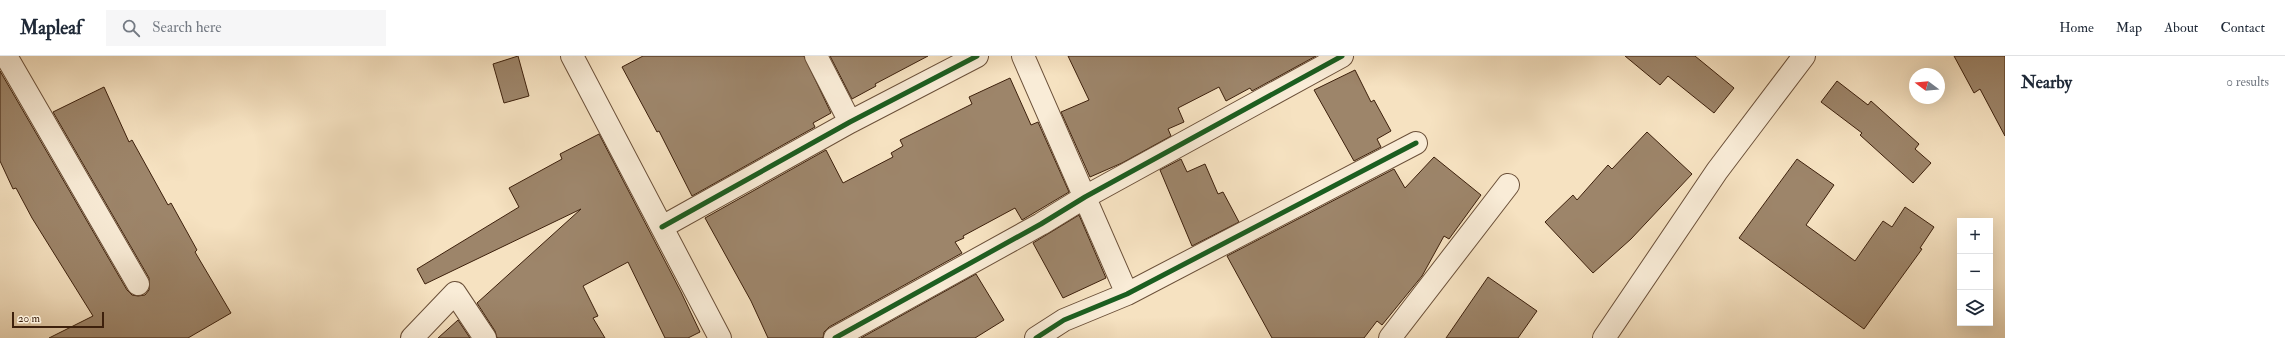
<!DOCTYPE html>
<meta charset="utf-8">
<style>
:root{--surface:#fff;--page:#f6f6f7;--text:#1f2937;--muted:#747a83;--line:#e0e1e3}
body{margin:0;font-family:"IM FELL Double Pica",serif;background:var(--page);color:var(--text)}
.controls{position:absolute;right:12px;bottom:12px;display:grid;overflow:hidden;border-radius:0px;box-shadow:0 4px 16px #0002}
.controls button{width:36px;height:36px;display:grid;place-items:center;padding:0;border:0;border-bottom:1px solid var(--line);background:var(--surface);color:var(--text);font:20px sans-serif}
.compass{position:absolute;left:1909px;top:12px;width:36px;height:36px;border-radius:50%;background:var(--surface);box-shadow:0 4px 16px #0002;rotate:286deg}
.scale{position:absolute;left:12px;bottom:10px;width:92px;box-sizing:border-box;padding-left:4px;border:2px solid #3d200c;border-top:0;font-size:11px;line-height:14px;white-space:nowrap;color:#3d200c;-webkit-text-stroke:3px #f9ecd7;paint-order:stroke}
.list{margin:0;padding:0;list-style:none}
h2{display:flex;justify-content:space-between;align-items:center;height:52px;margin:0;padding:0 16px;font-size:17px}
h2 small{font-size:13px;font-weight:400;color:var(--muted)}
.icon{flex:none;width:22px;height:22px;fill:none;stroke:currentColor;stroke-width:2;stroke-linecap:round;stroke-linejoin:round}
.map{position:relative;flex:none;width:2005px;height:282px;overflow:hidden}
header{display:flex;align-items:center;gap:24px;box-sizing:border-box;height:56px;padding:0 20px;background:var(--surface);border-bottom:1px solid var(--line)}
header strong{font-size:19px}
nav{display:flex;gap:22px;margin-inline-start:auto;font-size:14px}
.search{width:280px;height:36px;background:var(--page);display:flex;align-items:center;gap:10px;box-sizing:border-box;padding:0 14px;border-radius:0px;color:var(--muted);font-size:15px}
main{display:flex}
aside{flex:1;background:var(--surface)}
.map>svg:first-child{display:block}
.building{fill:#9d856a;stroke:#3d200c}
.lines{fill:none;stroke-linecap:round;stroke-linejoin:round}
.minor-casing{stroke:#6b5039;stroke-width:24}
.minor{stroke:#f9ecd7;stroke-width:22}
.cycleway-casing{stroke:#f9ecd7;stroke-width:8}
.cycleway{stroke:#1b5e20;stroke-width:5}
</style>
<header>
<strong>Mapleaf</strong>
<div class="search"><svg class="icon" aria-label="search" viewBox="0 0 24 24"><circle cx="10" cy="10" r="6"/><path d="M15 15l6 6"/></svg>Search here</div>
<nav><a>Home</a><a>Map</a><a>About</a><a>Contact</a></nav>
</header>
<main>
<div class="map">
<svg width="2005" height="282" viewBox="0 0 2005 282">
<rect width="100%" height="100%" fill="#f6e2c1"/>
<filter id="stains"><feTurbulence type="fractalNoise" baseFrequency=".005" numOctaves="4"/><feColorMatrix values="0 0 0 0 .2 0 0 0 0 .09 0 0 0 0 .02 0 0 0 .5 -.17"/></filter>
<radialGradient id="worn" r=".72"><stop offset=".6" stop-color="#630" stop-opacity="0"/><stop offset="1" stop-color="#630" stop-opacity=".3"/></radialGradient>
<!-- building -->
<path class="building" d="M 518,0 L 529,40 L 504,47 L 493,8 Z
M 643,0 L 804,0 L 831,57 L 813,67 L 815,71 L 692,140 L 659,75 L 657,76 L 622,11 Z
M 830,0 L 928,0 L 875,28 L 876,30 L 852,43 Z
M 1068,0 L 1316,0 L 1252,35 L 1250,32 L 1226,45 L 1219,31 L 1178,52 L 1184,66 L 1168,73 L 1171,80 L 1122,107 L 1090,121 L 1061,56 L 1089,44 Z
M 1625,0 L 1695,0 L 1734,32 L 1714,57 L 1668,20 L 1660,29 Z
M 1954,0 L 2005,0 L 2005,80 L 1980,33 L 1974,37 Z
M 1355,14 L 1371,46 L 1374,44 L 1391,75 L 1377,83 L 1381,91 L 1354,105 L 1314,34 Z
M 0,15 L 127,234 L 132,239 L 138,240 L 145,239 L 149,234 L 149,222 L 53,56 L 104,31 L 129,86 L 132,84 L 168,149 L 171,147 L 197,194 L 195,196 L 231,257 L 188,282 L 49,282 L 93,260 L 32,162 L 16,132 L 13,133 L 0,105 Z
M 1010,22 L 1031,69 L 1038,66 L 1069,136 L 1022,164 L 1015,152 L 963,180 L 964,182 L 955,186 L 962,197 L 829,271 L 824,276 L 823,282 L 768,282 L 751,245 L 705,162 L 826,94 L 843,127 L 893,101 L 891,97 L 903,90 L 900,84 L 972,48 L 969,41 Z
M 1837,25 L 1868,49 L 1871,45 L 1919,88 L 1915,93 L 1931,107 L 1913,127 L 1860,79 L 1862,77 L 1821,46 Z
M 1647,76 L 1692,118 L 1631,183 L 1593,217 L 1545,166 L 1573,139 L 1577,144 L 1608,109 L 1612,113 Z
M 599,78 L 681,236 L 700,276 L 688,282 L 665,282 L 628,206 L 583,230 L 598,260 L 593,262 L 605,282 L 497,282 L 495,275 L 477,247 L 581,153 L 425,228 L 417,213 L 519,151 L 509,132 L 562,103 L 560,98 Z
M 1434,101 L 1481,139 L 1449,183 L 1444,180 L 1422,220 L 1382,269 L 1377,265 L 1364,282 L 1272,282 L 1227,200 L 1394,113 L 1405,132 Z
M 1181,103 L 1187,116 L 1205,108 L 1218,138 L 1223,136 L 1239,166 L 1192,190 L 1160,114 Z
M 1797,103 L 1834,129 L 1806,169 L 1855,205 L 1883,165 L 1892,171 L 1905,151 L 1934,171 L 1920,192 L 1922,193 L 1864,273 L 1739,182 Z
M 1079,159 L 1106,222 L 1063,242 L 1033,187 Z
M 976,218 L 1004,264 L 975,282 L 861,282 Z
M 1488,221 L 1537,255 L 1518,282 L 1446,282 Z
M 458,264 L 470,282 L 438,282 Z"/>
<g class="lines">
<defs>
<path id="minor" d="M 6,0 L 138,228
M 572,0 L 720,282
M 816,0 L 850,66
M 1023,0 L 1127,238
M 662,171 L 850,66 L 977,0
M 412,282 L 455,237 L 485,282
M 835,282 L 1041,168 L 1085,141 L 1342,0
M 1036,282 L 1064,264 L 1127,238 L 1416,87
M 1390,282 L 1508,129
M 1604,282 L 1717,115 L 1804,0"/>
</defs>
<!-- minor casing -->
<use href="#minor" class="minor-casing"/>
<!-- minor -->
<use href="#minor" class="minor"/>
<defs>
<path id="cycleway" d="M 662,171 L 850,66 L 977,0
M 835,282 L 1041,168 L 1085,141 L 1342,0
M 1036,282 L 1064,264 L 1127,238 L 1416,87"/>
</defs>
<!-- cycleway casing -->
<use href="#cycleway" class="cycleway-casing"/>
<!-- cycleway -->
<use href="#cycleway" class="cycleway"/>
</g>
<rect width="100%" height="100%" filter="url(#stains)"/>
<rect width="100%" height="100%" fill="url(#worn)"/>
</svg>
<div class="controls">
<button>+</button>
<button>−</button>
<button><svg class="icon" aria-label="layers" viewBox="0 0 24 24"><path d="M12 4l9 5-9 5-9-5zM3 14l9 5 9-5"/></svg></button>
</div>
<svg class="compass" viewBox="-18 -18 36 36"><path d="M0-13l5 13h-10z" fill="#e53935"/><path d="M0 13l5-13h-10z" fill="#747a83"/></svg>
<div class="scale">20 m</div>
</div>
<aside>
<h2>Nearby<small>0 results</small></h2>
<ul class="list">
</ul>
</aside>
</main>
